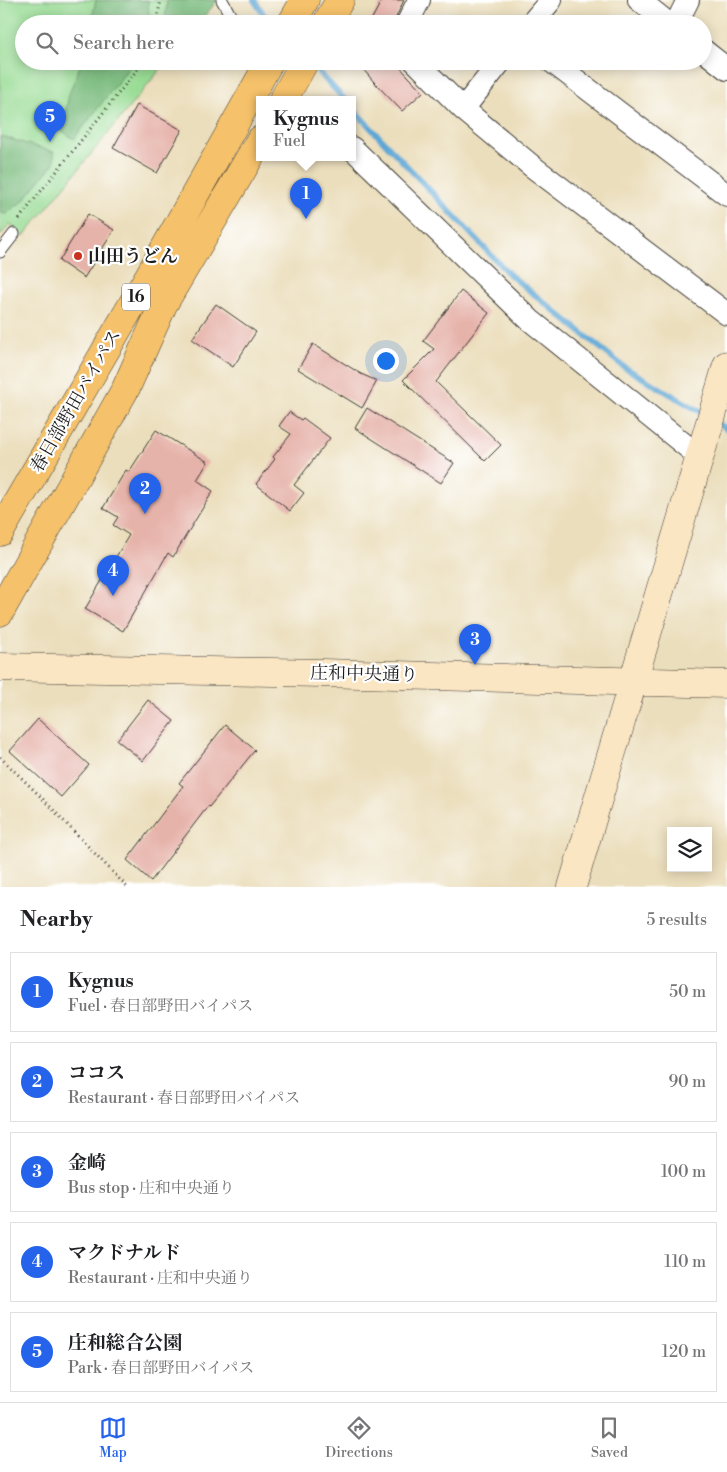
<!DOCTYPE html>
<meta charset="utf-8">
<style>
:root{--surface:#fff;--page:#f2f2f2;--text:#202124;--muted:#757577;--line:#e0e0e0;--accent:#2563eb}
body{margin:0;font-family:"Libre Bodoni","Noto Serif JP",serif;background:var(--page);color:var(--text)}
.controls{position:absolute;right:15px;bottom:15px;display:grid;overflow:hidden;border-radius:0px;box-shadow:0 2px 12px #0003}
.controls button{width:45px;height:45px;display:grid;place-items:center;padding:0;border:0;border-bottom:1px solid var(--line);background:var(--surface);color:var(--text);font:25px sans-serif}
.you{position:absolute;left:385px;top:360px;width:18px;height:18px;margin:-12px;border:4px solid #fff;border-radius:50%;background:#1a73e8;box-shadow:0 0 0 8px #1a73e833}
.badge{display:grid;place-items:center;width:32px;height:32px;border-radius:50%;background:var(--accent);color:#fff;font-size:16px;font-weight:700}
.pin{position:absolute;translate:-50% -41px;filter:drop-shadow(0 1px 2px #0008)}
.pin::after{content:'';position:absolute;top:26px;width:18px;height:15px;background:inherit;clip-path:polygon(0 0,100% 0,50% 100%)}
.popup{position:absolute;left:256px;top:96px;width:100px;height:65px;box-sizing:border-box;display:grid;place-content:center;border-radius:0px;background:var(--surface);filter:drop-shadow(0 1px 4px #0005);font-size:16px;white-space:nowrap;color:var(--muted)}
.popup b{font-size:19px;color:var(--text)}
.popup::after{content:'';position:absolute;left:50%;top:100%;margin-left:-10px;border:10px solid transparent;border-top-color:var(--surface)}
.list{margin:0;padding:0;list-style:none}
h2{display:flex;justify-content:space-between;align-items:center;height:65px;margin:0;padding:0 20px;font-size:21px}
h2 small{font-size:16px;font-weight:400;color:var(--muted)}
.list li{display:grid;grid-template-columns:32px 1fr auto;gap:15px;align-items:center;box-sizing:border-box;height:80px;margin:0 10px 10px;padding:0 10px;border:1px solid var(--line);border-radius:0px}
.list b{display:block;font-size:19px;white-space:nowrap}
.list p{margin:0;font-size:16px;white-space:nowrap;color:var(--muted)}
.list em{font-size:16px;font-style:normal;color:var(--muted)}
.icon{flex:none;width:28px;height:28px;fill:none;stroke:currentColor;stroke-width:2;stroke-linecap:round;stroke-linejoin:round}
.map{position:relative;flex:none;width:727px;height:887px;overflow:hidden}
.search{position:absolute;background:var(--surface);box-shadow:0 2px 12px #0003;left:15px;right:15px;top:15px;height:55px;display:flex;align-items:center;gap:12px;box-sizing:border-box;padding:0 18px;border-radius:28px;color:var(--muted);font-size:19px}
.sheet{height:515px;background:var(--surface)}
nav{display:flex;justify-content:space-around;align-items:center;box-sizing:border-box;height:70px;border-top:1px solid var(--line);background:var(--surface);font-size:14px;color:var(--muted)}
nav a{display:grid;justify-items:center;gap:2px}
nav .on{color:var(--accent)}
.map>svg:first-child{display:block}
.green{fill:#99dc94;stroke:#5a7c58}
.forest{fill:#7abc7e;stroke:#4b6c4d}
.lines{fill:none;stroke-linecap:round;stroke-linejoin:round}
.stream{stroke:#5da7d5;stroke-width:6}
.building{fill:#e6b3aa}
.lane-casing{stroke:#3b3934;stroke-width:13}
.street-casing{stroke:#3b3934;stroke-width:24}
.secondary-casing{stroke:#3b3934;stroke-width:29}
.highway-casing{stroke:#3b3934;stroke-width:29}
.path{stroke:#3b3934;stroke-width:3;stroke-dasharray:1 4;stroke-linecap:butt}
.lane{stroke:#fff;stroke-width:11}
.street{stroke:#fff;stroke-width:22}
.secondary{stroke:#fbe6c4;stroke-width:28}
.highway{stroke:#f5c16b;stroke-width:28}
.poi-dot{fill:#c8321e;stroke:#fff;stroke-width:2}
.labels{text-anchor:middle;dominant-baseline:central;stroke-width:4.5;stroke-linejoin:round;paint-order:stroke}
.shield{fill:#fff;stroke:#606060;stroke-width:1}
.shield-label{font-size:16px;font-weight:bold;fill:#1c1c1c}
.poi-label{font-size:18px;font-weight:bold;fill:#1c1c1c;stroke:#fff;text-anchor:start}
.street-label{font-size:18px;fill:#1c1c1c;stroke:#fff}
</style>
<div class="map">
<svg width="727" height="887" viewBox="0 0 727 887">
<rect width="100%" height="100%" fill="#fff"/>
<filter id="ink" filterUnits="userSpaceOnUse"><feTurbulence type="fractalNoise" baseFrequency=".02" numOctaves="2"/><feDisplacementMap in="SourceGraphic" scale="10" xChannelSelector="R" yChannelSelector="G"/><feConvolveMatrix kernelMatrix="1 2 1 2 8 2 1 2 1" color-interpolation-filters="sRGB"/></filter>
<filter id="wash" filterUnits="userSpaceOnUse"><feTurbulence type="fractalNoise" baseFrequency=".0096" numOctaves="4" result="noise"/><feDisplacementMap in="SourceGraphic" scale="20" xChannelSelector="R" yChannelSelector="G"/><feGaussianBlur stdDeviation="1.12" result="paint"/><feColorMatrix in="noise" values="0 0 0 0 0 0 0 0 0 0 0 0 0 0 0 0 0 1.4 0 .05"/><feComposite in="paint" operator="in"/></filter>
<g filter="url(#wash)">
<rect width="100%" height="100%" fill="#ebdebc"/>
<!-- green -->
<path class="green" d="M 0,0 L 217,0 L 198,24 L 24,24 L 24,61 L 167,61 L 24,236 L 10,224 L 0,236 Z"/>
<!-- forest -->
<path class="forest" d="M 96,0 L 148,0 L 149,16 L 146,24 L 91,24 Z
M 167,0 L 217,0 L 217,1 L 198,24 L 165,24 Z
M 82,61 L 134,61 L 74,139 L 62,131 L 69,94 Z
M 0,136 L 54,152 L 54,163 L 23,201 L 6,214 L 0,213 Z"/>
<g class="lines">
<!-- stream -->
<path class="stream" d="M 254,0 L 264,15 L 273,24
M 311,64 L 345,100
M 352,108 L 509,274 L 624,367 L 706,415
M 716,422 L 727,429"/>
</g>
<g id="blocks">
<!-- building -->
<path class="building" d="M 382,0 L 404,0 L 393,24 L 369,24 Z
M 356,61 L 394,61 L 423,92 L 402,111 L 374,82 Z
M 137,105 L 182,130 L 157,173 L 113,148 Z
M 88,214 L 114,230 L 84,278 L 59,261 Z
M 461,291 L 489,313 L 436,382 L 501,445 L 485,461 L 403,380 L 434,349 L 423,341 Z
M 216,304 L 256,332 L 233,367 L 192,339 Z
M 313,344 L 361,374 L 377,381 L 362,408 L 298,369 Z
M 367,408 L 454,463 L 441,483 L 355,428 Z
M 289,412 L 301,420 L 303,418 L 330,438 L 294,485 L 304,493 L 290,511 L 256,484 L 275,459 L 273,457 L 291,434 L 279,426 Z
M 156,430 L 208,462 L 197,480 L 213,491 L 173,557 L 168,553 L 123,631 L 85,609 L 129,535 L 113,525 L 118,517 L 103,508 L 126,470 L 129,472 Z
M 148,700 L 174,721 L 143,761 L 117,740 Z
M 38,719 L 89,765 L 61,797 L 10,751 Z
M 225,725 L 255,750 L 209,807 L 208,806 L 151,881 L 127,860 L 183,786 L 179,783 Z"/>
</g>
</g>
<g filter="url(#ink)">
<use href="#blocks" fill-opacity="0" stroke="#3b3934" stroke-width="1"/>
<g class="lines">
<defs>
<path id="lane" d="M 222,0 L 235,24
M 0,252 L 14,234"/>
<path id="street" d="M 639,0 L 669,24
M 407,24 L 419,0
M 531,24 L 551,0
M 676,24 L 688,0
M 703,50 L 727,69
M 415,61 L 463,109
M 501,61 L 463,109 L 533,167 L 727,314
M 551,61 L 727,195
M 352,148 L 530,320 L 700,457"/>
<path id="secondary" d="M 0,667 L 322,673 L 727,684
M 572,887 L 727,365"/>
<path id="highway" d="M 291,24 L 305,0
M 326,24 L 340,0
M 283,100 L 305,61
M 0,532 L 161,255 L 270,61
M 0,612 L 126,388 L 163,305 L 260,140"/>
</defs>
<!-- lane casing -->
<use href="#lane" class="lane-casing"/>
<!-- street casing -->
<use href="#street" class="street-casing"/>
<!-- secondary casing -->
<use href="#secondary" class="secondary-casing"/>
<!-- highway casing -->
<use href="#highway" class="highway-casing"/>
<!-- path -->
<path class="path" d="M 156,24 L 161,0
M 19,219 L 144,61
M 0,757 L 39,795 L 127,887"/>
<!-- lane -->
<use href="#lane" class="lane"/>
<!-- street -->
<use href="#street" class="street"/>
<!-- secondary -->
<use href="#secondary" class="secondary"/>
<!-- highway -->
<use href="#highway" class="highway"/>
</g>
</g>
<!-- markers -->
<circle class="poi-dot" cx="78" cy="256" r="5"/>
<g class="labels">
<!-- shield labels -->
<rect class="shield" x="122" y="283.5" width="28" height="27" rx="4"/>
<g class="shield-label">
<text x="136" y="297">16</text>
</g>
<!-- poi labels -->
<g class="poi-label">
<text x="88" y="256">山田うどん</text>
</g>
<!-- street labels -->
<g class="street-label">
<text transform="translate(76 401) rotate(-60)">春日部野田バイパス</text>
<text transform="translate(364 674) rotate(1)">庄和中央通り</text>
</g>
</g>
</svg>
<div class="controls">
<button><svg class="icon" aria-label="layers" viewBox="0 0 24 24"><path d="M12 4l9 5-9 5-9-5zM3 14l9 5 9-5"/></svg></button>
</div>
<div class="you"></div>
<div class="pin badge" style="left:306px;top:219px">1</div>
<div class="popup"><b>Kygnus</b>Fuel</div>
<div class="pin badge" style="left:145px;top:514px">2</div>
<div class="pin badge" style="left:475px;top:665px">3</div>
<div class="pin badge" style="left:113px;top:596px">4</div>
<div class="pin badge" style="left:50px;top:142px">5</div>
<div class="search"><svg class="icon" aria-label="search" viewBox="0 0 24 24"><circle cx="10" cy="10" r="6"/><path d="M15 15l6 6"/></svg>Search here</div>
</div>
<section class="sheet">
<h2>Nearby<small>5 results</small></h2>
<ul class="list">
<li><span class="badge">1</span><div><b>Kygnus</b><p>Fuel · 春日部野田バイパス</p></div><em>50 m</em></li>
<li><span class="badge">2</span><div><b>ココス</b><p>Restaurant · 春日部野田バイパス</p></div><em>90 m</em></li>
<li><span class="badge">3</span><div><b>金崎</b><p>Bus stop · 庄和中央通り</p></div><em>100 m</em></li>
<li><span class="badge">4</span><div><b>マクドナルド</b><p>Restaurant · 庄和中央通り</p></div><em>110 m</em></li>
<li><span class="badge">5</span><div><b>庄和総合公園</b><p>Park · 春日部野田バイパス</p></div><em>120 m</em></li>
</ul>
</section>
<nav>
<a class="on"><svg class="icon" aria-label="map" viewBox="0 0 24 24"><path d="M3 6l6-2 6 2 6-2v14l-6 2-6-2-6 2zM9 4v14M15 6v14"/></svg>Map</a>
<a><svg class="icon" aria-label="directions" viewBox="0 0 24 24"><path d="M12 3l9 9-9 9-9-9zM9 14v-3h6M13 9l2 2-2 2"/></svg>Directions</a>
<a><svg class="icon" aria-label="saved" viewBox="0 0 24 24"><path d="M7 4h10v16l-5-4-5 4z"/></svg>Saved</a>
</nav>
